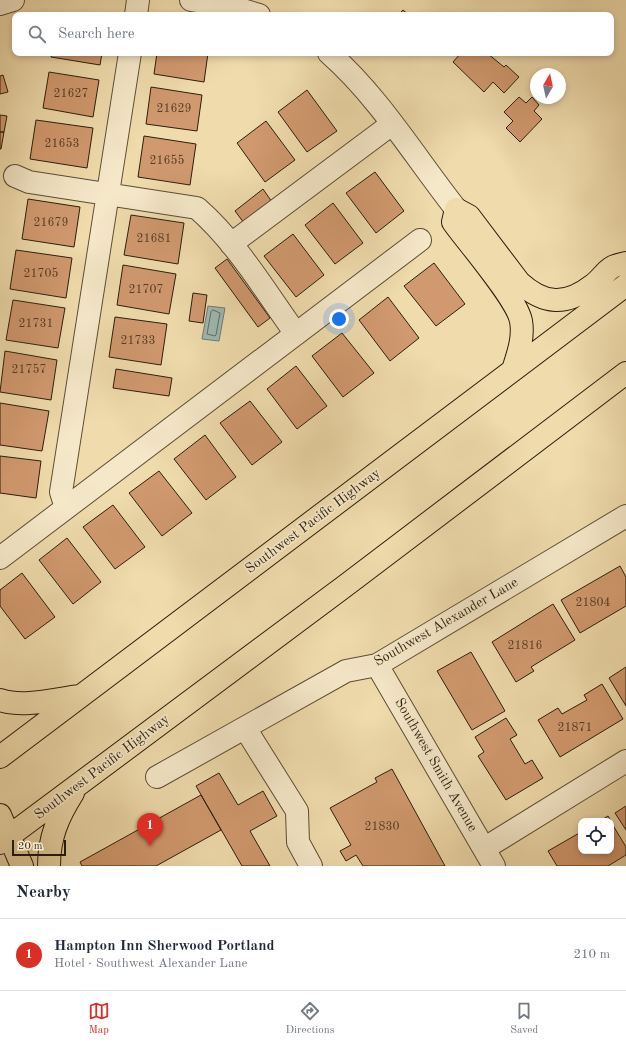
<!DOCTYPE html>
<meta charset="utf-8">
<style>
:root{--surface:#fff;--page:#f2f2f3;--text:#1f2937;--muted:#747a83;--line:#e0e1e3;--accent:#d93025}
body{margin:0;font-family:"Old Standard TT",serif;background:var(--page);color:var(--text)}
.controls{position:absolute;right:12px;bottom:12px;display:grid;overflow:hidden;border-radius:8px;box-shadow:0 2px 6px #0003}
.controls button{width:36px;height:36px;display:grid;place-items:center;padding:0;border:0;border-bottom:1px solid var(--line);background:var(--surface);color:var(--text);font:20px sans-serif}
.compass{position:absolute;left:530px;top:68px;width:36px;height:36px;border-radius:50%;background:var(--surface);box-shadow:0 2px 6px #0003;rotate:9deg}
.scale{position:absolute;left:12px;bottom:10px;width:54px;box-sizing:border-box;padding-left:4px;border:2px solid #2c1e0d;border-top:0;font-size:11px;line-height:14px;white-space:nowrap;color:#2c1e0d;-webkit-text-stroke:3px #f5e8c9;paint-order:stroke}
.you{position:absolute;left:339px;top:319px;width:14px;height:14px;margin:-10px;border:3px solid #fff;border-radius:50%;background:#1a73e8;box-shadow:0 0 0 6px #1a73e833}
.badge{display:grid;place-items:center;width:26px;height:26px;border-radius:50%;background:var(--accent);color:#fff;font-size:13px;font-weight:700}
.pin{position:absolute;translate:-50% -33px;filter:drop-shadow(0 1px 2px #0008)}
.pin::after{content:'';position:absolute;top:21px;width:14px;height:12px;background:inherit;clip-path:polygon(0 0,100% 0,50% 100%)}
.list{margin:0;padding:0;list-style:none}
h2{display:flex;justify-content:space-between;align-items:center;height:52px;margin:0;padding:0 16px;font-size:17px}
h2 small{font-size:13px;font-weight:400;color:var(--muted)}
.list li{display:grid;grid-template-columns:26px 1fr auto;gap:12px;align-items:center;box-sizing:border-box;height:72px;padding:0 16px;border-top:1px solid var(--line)}
.list b{display:block;font-size:15px;white-space:nowrap}
.list p{margin:0;font-size:13px;white-space:nowrap;color:var(--muted)}
.list em{font-size:13px;font-style:normal;color:var(--muted)}
.icon{flex:none;width:22px;height:22px;fill:none;stroke:currentColor;stroke-width:2;stroke-linecap:round;stroke-linejoin:round}
.map{position:relative;flex:none;width:626px;height:866px;overflow:hidden}
.search{position:absolute;background:var(--surface);box-shadow:0 2px 6px #0003;left:12px;right:12px;top:12px;height:44px;display:flex;align-items:center;gap:10px;box-sizing:border-box;padding:0 14px;border-radius:8px;color:var(--muted);font-size:15px}
.sheet{height:124px;background:var(--surface)}
nav{display:flex;justify-content:space-around;align-items:center;box-sizing:border-box;height:56px;border-top:1px solid var(--line);background:var(--surface);font-size:11px;color:var(--muted)}
nav a{display:grid;justify-items:center;gap:2px}
nav .on{color:var(--accent)}
.map>svg:first-child{display:block}
.water{fill:#9db9b3;stroke:#707b71}
.lines{fill:none;stroke-linecap:round;stroke-linejoin:round}
.shore{stroke:#646c60;stroke-width:1}
.building{fill:#d1996f;stroke:#2c1e0d}
.minor-casing{stroke:#5d4d35;stroke-width:24}
.major-casing{stroke:#2c1e0d;stroke-width:24}
.highway-casing{stroke:#2c1e0d;stroke-width:24}
.minor{stroke:#f5e8c9;stroke-width:22}
.major{stroke:#efdbac;stroke-width:22}
.highway{stroke:#efdbac;stroke-width:22}
.labels{text-anchor:middle;dominant-baseline:central;stroke-width:3.5;stroke-linejoin:round;paint-order:stroke}
.number-label{font-size:12px;fill:#553d26}
.street-label{font-size:14px;fill:#2c1e0d;stroke:#f5e8c9}
</style>
<div class="map">
<svg width="626" height="866" viewBox="0 0 626 866">
<rect width="100%" height="100%" fill="#efdbac"/>
<filter id="stains"><feTurbulence type="fractalNoise" baseFrequency=".005" numOctaves="4"/><feColorMatrix values="0 0 0 0 .2 0 0 0 0 .09 0 0 0 0 .02 0 0 0 .5 -.17"/></filter>
<radialGradient id="worn" r=".72"><stop offset=".6" stop-color="#630" stop-opacity="0"/><stop offset="1" stop-color="#630" stop-opacity=".3"/></radialGradient>
<!-- water -->
<path class="water" d="M 208,306 L 225,308 L 219,341 L 202,339 Z"/>
<g class="lines">
<!-- shore -->
<path class="shore" d="M 213,310 L 220,313 L 216,335 L 215,336 L 207,334 L 211,312 Z"/>
</g>
<!-- building -->
<path class="building" d="M 403,10 L 409,15 L 398,15 Z
M 52,53 L 102,53 L 100,65 L 51,57 Z
M 157,53 L 208,53 L 204,82 L 154,74 Z
M 459,53 L 487,53 L 504,67 L 506,65 L 519,77 L 504,93 L 493,82 L 484,92 L 453,62 L 460,54 Z
M 49,72 L 99,80 L 93,117 L 43,108 Z
M 3,75 L 8,92 L 0,94 L 0,76 Z
M 151,87 L 202,95 L 197,131 L 146,124 Z
M 307,90 L 337,131 L 307,152 L 278,112 Z
M 519,97 L 526,103 L 532,97 L 539,105 L 534,111 L 542,119 L 520,142 L 506,128 L 513,121 L 504,112 Z
M 0,115 L 7,116 L 4,132 L 0,132 Z
M 36,120 L 93,128 L 87,168 L 30,159 Z
M 266,121 L 295,160 L 265,182 L 237,143 Z
M 0,132 L 4,132 L 1,149 L 0,149 Z
M 144,136 L 196,144 L 190,185 L 138,177 Z
M 375,172 L 404,211 L 376,233 L 346,193 Z
M 263,189 L 272,202 L 244,223 L 235,211 Z
M 28,199 L 80,207 L 74,247 L 22,239 Z
M 333,203 L 363,243 L 335,264 L 305,225 Z
M 131,215 L 184,223 L 178,264 L 124,255 Z
M 293,234 L 324,275 L 296,297 L 264,256 Z
M 16,250 L 72,258 L 66,298 L 10,289 Z
M 227,259 L 270,318 L 258,327 L 215,268 Z
M 434,263 L 465,304 L 436,326 L 404,286 Z
M 123,265 L 176,274 L 169,314 L 117,305 Z
M 193,293 L 207,295 L 203,323 L 189,321 Z
M 388,297 L 419,338 L 390,361 L 359,320 Z
M 13,300 L 65,308 L 58,348 L 6,340 Z
M 115,317 L 167,324 L 161,365 L 109,357 Z
M 342,333 L 374,373 L 343,397 L 312,356 Z
M 5,351 L 57,360 L 51,400 L 0,392 Z
M 296,366 L 327,406 L 297,429 L 267,389 Z
M 116,369 L 172,378 L 169,396 L 113,388 Z
M 250,401 L 282,442 L 252,465 L 220,423 Z
M 0,403 L 49,411 L 42,451 L 0,445 Z
M 205,435 L 236,477 L 206,500 L 174,459 Z
M 0,456 L 41,461 L 36,498 L 0,493 Z
M 159,471 L 192,513 L 162,536 L 129,493 Z
M 113,505 L 145,547 L 115,569 L 83,527 Z
M 67,538 L 101,582 L 73,604 L 39,560 Z
M 620,566 L 626,577 L 626,606 L 580,633 L 561,600 Z
M 22,573 L 55,617 L 25,639 L 0,606 L 0,590 Z
M 553,604 L 575,640 L 531,667 L 534,671 L 516,682 L 492,642 Z
M 471,652 L 505,711 L 472,730 L 437,671 Z
M 626,667 L 626,706 L 609,678 Z
M 602,684 L 623,719 L 560,757 L 538,720 L 558,708 L 562,714 L 587,700 L 584,695 Z
M 506,718 L 517,735 L 510,739 L 525,764 L 532,760 L 543,778 L 506,800 L 478,756 L 484,752 L 475,737 Z
M 392,769 L 445,866 L 363,866 L 356,855 L 346,861 L 340,851 L 351,845 L 330,808 L 377,782 L 375,778 Z
M 219,773 L 238,805 L 263,791 L 277,816 L 250,831 L 270,866 L 242,866 L 196,786 Z
M 201,795 L 221,830 L 156,866 L 82,866 L 80,862 Z
M 626,806 L 626,830 L 615,813 Z
M 608,816 L 611,821 L 600,821 Z
M 611,822 L 626,847 L 626,855 L 608,866 L 557,866 L 548,851 L 581,832 L 581,851 L 611,851 Z"/>
<g class="lines">
<defs>
<path id="minor" d="M 191,0 L 236,8 L 259,15
M 0,4 L 13,0
M 136,15 L 138,0
M 329,53 C 379,97 415,157 456,209
M 15,176 L 29,182 L 197,208 C 237,243 265,291 296,334
M 231,244 L 392,124
M 66,508 L 61,492 L 130,53
M 0,558 L 420,240
M 377,665 L 494,866
M 245,728 L 297,811 L 298,842 L 311,866
M 157,777 L 346,671 L 377,665 L 626,516
M 485,848 L 626,761"/>
<path id="major" d="M 0,815 L 22,866"/>
<path id="highway" d="M 513,370 C 518,354 524,338 521,321 C 517,299 468,243 453,222 L 456,209 L 469,216 L 519,282 C 544,305 566,306 593,285 C 600,280 605,272 611,268 C 615,265 621,264 626,263
M 0,700 C 24,708 55,699 80,696
M 0,757 L 626,285
M 0,843 L 345,586 L 626,373
M 49,866 C 49,837 58,817 73,793"/>
</defs>
<!-- minor casing -->
<use href="#minor" class="minor-casing"/>
<!-- major casing -->
<use href="#major" class="major-casing"/>
<!-- highway casing -->
<use href="#highway" class="highway-casing"/>
<!-- minor -->
<use href="#minor" class="minor"/>
<!-- major -->
<use href="#major" class="major"/>
<!-- highway -->
<use href="#highway" class="highway"/>
</g>
<g class="labels">
<!-- number labels -->
<g class="number-label">
<text x="71" y="94">21627</text>
<text x="174" y="109">21629</text>
<text x="62" y="144">21653</text>
<text x="167" y="161">21655</text>
<text x="51" y="223">21679</text>
<text x="154" y="239">21681</text>
<text x="41" y="274">21705</text>
<text x="146" y="290">21707</text>
<text x="36" y="324">21731</text>
<text x="138" y="341">21733</text>
<text x="29" y="370">21757</text>
<text x="593" y="603">21804</text>
<text x="525" y="646">21816</text>
<text x="575" y="728">21871</text>
<text x="382" y="827">21830</text>
</g>
<!-- street labels -->
<g class="street-label">
<text transform="translate(313 521) rotate(-37)">Southwest Pacific Highway</text>
<text transform="translate(446 622) rotate(-30)">Southwest Alexander Lane</text>
<text transform="translate(436 765) rotate(60)">Southwest Smith Avenue</text>
<text transform="translate(102 767) rotate(-37)">Southwest Pacific Highway</text>
</g>
</g>
<rect width="100%" height="100%" filter="url(#stains)"/>
<rect width="100%" height="100%" fill="url(#worn)"/>
</svg>
<div class="controls">
<button><svg class="icon" aria-label="locate" viewBox="0 0 24 24"><circle cx="12" cy="12" r="6"/><path d="M12 2v4M12 18v4M2 12h4M18 12h4"/></svg></button>
</div>
<svg class="compass" viewBox="-18 -18 36 36"><path d="M0-13l5 13h-10z" fill="#e53935"/><path d="M0 13l5-13h-10z" fill="#747a83"/></svg>
<div class="scale">20 m</div>
<div class="you"></div>
<div class="pin badge" style="left:150px;top:846px">1</div>
<div class="search"><svg class="icon" aria-label="search" viewBox="0 0 24 24"><circle cx="10" cy="10" r="6"/><path d="M15 15l6 6"/></svg>Search here</div>
</div>
<section class="sheet">
<h2>Nearby<small></small></h2>
<ul class="list">
<li><span class="badge">1</span><div><b>Hampton Inn Sherwood Portland</b><p>Hotel · Southwest Alexander Lane</p></div><em>210 m</em></li>
</ul>
</section>
<nav>
<a class="on"><svg class="icon" aria-label="map" viewBox="0 0 24 24"><path d="M3 6l6-2 6 2 6-2v14l-6 2-6-2-6 2zM9 4v14M15 6v14"/></svg>Map</a>
<a><svg class="icon" aria-label="directions" viewBox="0 0 24 24"><path d="M12 3l9 9-9 9-9-9zM9 14v-3h6M13 9l2 2-2 2"/></svg>Directions</a>
<a><svg class="icon" aria-label="saved" viewBox="0 0 24 24"><path d="M7 4h10v16l-5-4-5 4z"/></svg>Saved</a>
</nav>
